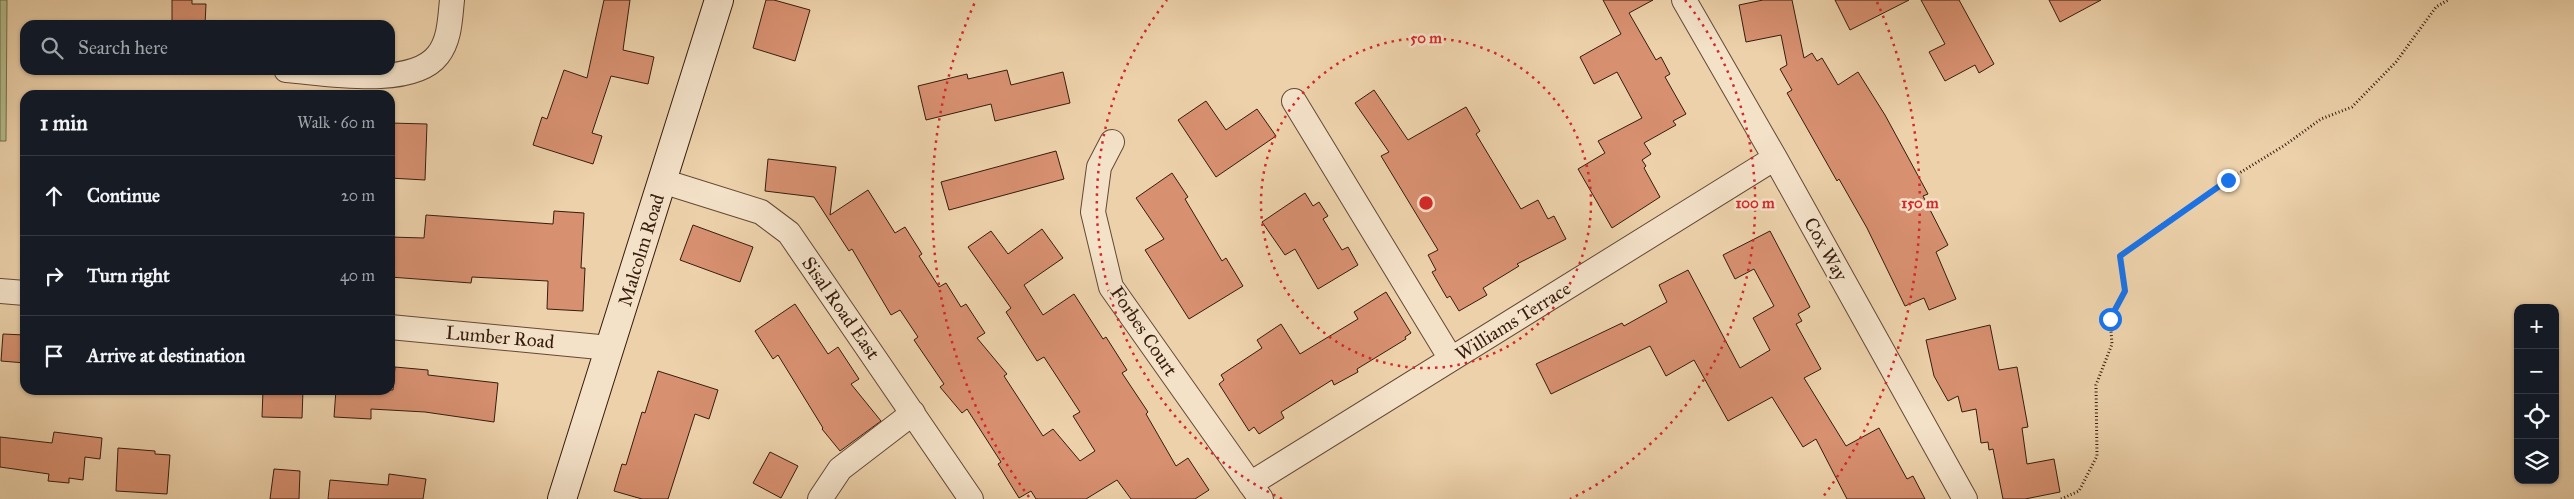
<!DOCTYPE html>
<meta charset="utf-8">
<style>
:root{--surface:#171b24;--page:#20242c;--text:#f1f3f6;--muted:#9ea1a6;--line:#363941}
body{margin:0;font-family:"IM FELL Great Primer",serif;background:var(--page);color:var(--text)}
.controls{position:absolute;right:15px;bottom:15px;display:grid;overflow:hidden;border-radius:10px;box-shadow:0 1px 4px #0004}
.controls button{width:45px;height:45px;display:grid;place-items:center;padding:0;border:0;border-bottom:1px solid var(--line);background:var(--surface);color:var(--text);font:25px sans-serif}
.stop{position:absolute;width:15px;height:15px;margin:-11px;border:4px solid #1a73e8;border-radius:50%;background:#fff}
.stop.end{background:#1a73e8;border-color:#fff;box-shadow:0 1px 5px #0008}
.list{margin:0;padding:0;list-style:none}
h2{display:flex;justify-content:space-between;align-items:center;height:65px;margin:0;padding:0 20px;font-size:21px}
h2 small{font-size:16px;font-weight:400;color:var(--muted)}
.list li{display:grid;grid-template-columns:32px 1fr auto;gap:15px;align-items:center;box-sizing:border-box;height:80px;padding:0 20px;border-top:1px solid var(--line)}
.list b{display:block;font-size:19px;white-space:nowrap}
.list em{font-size:16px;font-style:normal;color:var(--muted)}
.icon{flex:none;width:28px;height:28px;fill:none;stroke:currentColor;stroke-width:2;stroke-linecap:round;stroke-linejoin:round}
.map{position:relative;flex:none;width:2574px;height:499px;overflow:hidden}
.search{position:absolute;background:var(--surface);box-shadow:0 1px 4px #0004;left:20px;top:20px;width:375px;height:55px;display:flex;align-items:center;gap:12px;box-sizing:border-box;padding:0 18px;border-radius:15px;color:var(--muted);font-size:19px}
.panel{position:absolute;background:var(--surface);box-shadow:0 1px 4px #0004;left:20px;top:90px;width:375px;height:305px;border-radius:15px}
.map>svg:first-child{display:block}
.green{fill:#b4bc8b;stroke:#756c4c}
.building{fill:#d79070;stroke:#361c0e}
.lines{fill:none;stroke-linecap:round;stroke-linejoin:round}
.street-casing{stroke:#644935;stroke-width:26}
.secondary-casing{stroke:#361c0e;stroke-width:30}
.path{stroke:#361c0e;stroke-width:3;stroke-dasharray:1 2.5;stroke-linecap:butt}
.street{stroke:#f3e1c8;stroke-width:24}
.secondary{stroke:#f3e1c8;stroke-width:28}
.route{stroke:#1a73e8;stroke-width:6}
.ring{fill:none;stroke:#d62828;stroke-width:2.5;stroke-dasharray:2.5 5}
.labels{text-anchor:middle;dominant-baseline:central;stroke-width:5;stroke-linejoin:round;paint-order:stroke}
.street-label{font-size:19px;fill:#361c0e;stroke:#f3e1c8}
.centre{fill:#d62828;stroke:#f3e1c8;stroke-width:2.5}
.ring-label{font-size:15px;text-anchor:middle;font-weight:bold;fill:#d62828;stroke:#f3e1c8;stroke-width:5;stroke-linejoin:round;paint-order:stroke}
</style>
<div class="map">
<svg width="2574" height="499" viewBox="0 0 2574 499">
<rect width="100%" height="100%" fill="#ecd1aa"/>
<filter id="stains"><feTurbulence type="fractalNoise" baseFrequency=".004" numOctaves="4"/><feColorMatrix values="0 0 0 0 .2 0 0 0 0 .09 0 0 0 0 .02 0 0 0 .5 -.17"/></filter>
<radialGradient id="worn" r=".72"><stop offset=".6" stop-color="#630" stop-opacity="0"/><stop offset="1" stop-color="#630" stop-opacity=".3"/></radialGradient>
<!-- green -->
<path class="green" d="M 0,0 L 7,0 L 6,141 L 0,141 Z"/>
<!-- building -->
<path class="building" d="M 172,0 L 192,0 L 192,4 L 206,4 L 205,25 L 172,25 Z
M 604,0 L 630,0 L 623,50 L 654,57 L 648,84 L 611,76 L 592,133 L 602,136 L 593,164 L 533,145 L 542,117 L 547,119 L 564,70 L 587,78 Z
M 766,0 L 774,0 L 810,10 L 795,61 L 753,48 Z
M 1603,0 L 1653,0 L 1629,13 L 1656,60 L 1661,57 L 1670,74 L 1665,77 L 1686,114 L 1673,121 L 1676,125 L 1644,143 L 1651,154 L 1642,160 L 1646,166 L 1644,168 L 1660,197 L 1612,228 L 1578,169 L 1605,153 L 1598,141 L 1642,118 L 1617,72 L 1594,84 L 1580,57 L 1621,34 Z
M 1763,0 L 1792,0 L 1804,58 L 1812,53 L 1817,61 L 1822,58 L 1838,85 L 1858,72 L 1885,115 L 1928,194 L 1923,196 L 1948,245 L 1936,252 L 1956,299 L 1929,310 L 1924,298 L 1905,306 L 1867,228 L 1839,179 L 1837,181 L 1787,93 L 1792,90 L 1780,69 L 1787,65 L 1781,35 L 1746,42 L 1739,5 Z
M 1835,0 L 1909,0 L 1850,30 Z
M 1921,0 L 1959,0 L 1994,64 L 1979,73 L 1975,65 L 1945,81 L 1929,52 L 1945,44 Z
M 2049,0 L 2101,0 L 2060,22 Z
M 1007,70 L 1011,85 L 1063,72 L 1070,103 L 995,121 L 991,104 L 926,120 L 918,86 L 967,74 L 968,79 Z
M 1374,90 L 1408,140 L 1466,107 L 1480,131 L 1476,134 L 1521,209 L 1538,200 L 1548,219 L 1554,216 L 1566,239 L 1517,264 L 1519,266 L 1483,288 L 1487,295 L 1459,311 L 1450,296 L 1447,298 L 1432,272 L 1436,270 L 1428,255 L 1438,250 L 1381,156 L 1389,152 L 1355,103 Z
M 1206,101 L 1226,130 L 1257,109 L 1276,136 L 1216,177 L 1178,120 Z
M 390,123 L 427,124 L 425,180 L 390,178 Z
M 1056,151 L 1064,179 L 949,210 L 941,182 Z
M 768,159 L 836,167 L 830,215 L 868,190 L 895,233 L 905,227 L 922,254 L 919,256 L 939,287 L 946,283 L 961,307 L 966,304 L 985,333 L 977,338 L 1007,374 L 1004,376 L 1043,436 L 1053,429 L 1080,461 L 1095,451 L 1073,416 L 1080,412 L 1044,357 L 1037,361 L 1006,312 L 1011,308 L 968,247 L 991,231 L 1008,254 L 1042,229 L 1063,258 L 1024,285 L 1043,315 L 1074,294 L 1103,339 L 1106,337 L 1127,370 L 1122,373 L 1148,412 L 1146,414 L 1176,466 L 1188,458 L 1209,490 L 1195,499 L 1131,499 L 1117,480 L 1086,499 L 1036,499 L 1031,491 L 1019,498 L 998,464 L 1001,462 L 967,409 L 962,413 L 940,387 L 944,384 L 914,340 L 918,337 L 900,310 L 891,315 L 852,249 L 849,251 L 814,197 L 765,191 Z
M 1172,173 L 1188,197 L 1185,199 L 1222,261 L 1226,258 L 1243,286 L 1189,319 L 1145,250 L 1164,239 L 1136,198 Z
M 1305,193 L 1313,206 L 1319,202 L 1328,216 L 1323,219 L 1342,250 L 1348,247 L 1358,265 L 1318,289 L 1295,249 L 1285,255 L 1262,222 Z
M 554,211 L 584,213 L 581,268 L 585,268 L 583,311 L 547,309 L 548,281 L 472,277 L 471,283 L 390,277 L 390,237 L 424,238 L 426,215 L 553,224 Z
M 693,225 L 753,247 L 740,282 L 680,260 Z
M 1770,231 L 1810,307 L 1798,314 L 1802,321 L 1796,324 L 1821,369 L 1804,378 L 1846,446 L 1879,428 L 1907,479 L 1913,476 L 1925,499 L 1847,499 L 1816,439 L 1803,447 L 1772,397 L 1728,421 L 1694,360 L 1666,376 L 1650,346 L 1551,394 L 1536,364 L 1622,323 L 1624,326 L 1667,302 L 1659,285 L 1688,270 L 1740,368 L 1770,350 L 1753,318 L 1774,306 L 1754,269 L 1735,279 L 1723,255 Z
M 1386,292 L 1411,333 L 1405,337 L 1406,339 L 1357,369 L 1358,372 L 1334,385 L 1332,380 L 1281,412 L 1284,418 L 1259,434 L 1254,427 L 1249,431 L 1219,384 L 1224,380 L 1221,375 L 1262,348 L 1257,340 L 1281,324 L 1300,354 L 1358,319 L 1354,312 Z
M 795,304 L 828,354 L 838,347 L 859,379 L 851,384 L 881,421 L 840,451 L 822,429 L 823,428 L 778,355 L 773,359 L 755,331 Z
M 1990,325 L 1999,370 L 2017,367 L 2028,427 L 2022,428 L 2027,464 L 2054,459 L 2060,492 L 2025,499 L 2003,499 L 1993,449 L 1989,450 L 1988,442 L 1981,443 L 1976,409 L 1962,412 L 1958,396 L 1948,401 L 1934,376 L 1926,340 Z
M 3,334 L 25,335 L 25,363 L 1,361 Z
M 395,367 L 428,370 L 428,375 L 498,383 L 494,422 L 425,412 L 371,409 L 371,419 L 334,417 L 336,390 L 393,390 Z
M 658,371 L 718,390 L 709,419 L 695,414 L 668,499 L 642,499 L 614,491 L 622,464 L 626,465 L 642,412 L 645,413 Z
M 263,390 L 303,390 L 302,418 L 262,417 Z
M 54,432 L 102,438 L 100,459 L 85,457 L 83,480 L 69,478 L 69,483 L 48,481 L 49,474 L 0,467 L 0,437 L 52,443 Z
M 118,448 L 155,451 L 155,454 L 170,455 L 167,494 L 116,491 Z
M 770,452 L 798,466 L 781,498 L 753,483 Z
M 274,469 L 300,471 L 299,499 L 270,499 Z
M 389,474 L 426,479 L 423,499 L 328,499 L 330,480 L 388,485 Z"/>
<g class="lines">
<defs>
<path id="street" d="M 1684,0 L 1775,158 L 1965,499
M 286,70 C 325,73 412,89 438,55 C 450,40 450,18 452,0
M 1294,101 L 1451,359
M 1112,142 L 1099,167 L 1093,212 L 1111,287 L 1261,499
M 662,181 L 761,212 L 789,233 L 971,499
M 0,291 L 25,293
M 390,327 L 610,348
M 1250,484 L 1775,158
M 820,499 L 840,469 L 913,413"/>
<path id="secondary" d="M 562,499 L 719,0"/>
</defs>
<!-- street casing -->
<use href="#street" class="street-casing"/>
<!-- secondary casing -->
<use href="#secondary" class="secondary-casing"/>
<!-- path -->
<path class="path" d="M 2061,499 L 2079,491 L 2097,456 L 2096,385 L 2112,344 L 2110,319 L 2125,291 L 2120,256 L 2167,221 L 2228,180 L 2285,145 L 2321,119 L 2352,107 L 2396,62 L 2436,7 L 2448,0"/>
<!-- street -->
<use href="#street" class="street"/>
<!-- secondary -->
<use href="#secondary" class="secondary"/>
</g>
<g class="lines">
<!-- route -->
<path class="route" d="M 2110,319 L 2125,291 L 2120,256 L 2228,180"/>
</g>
<!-- distance rings -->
<g class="ring">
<circle cx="1426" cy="203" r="165"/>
<path d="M1282 499A329 329 0 0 1 1167 0M1685 0A329 329 0 0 1 1570 499"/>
<path d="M1029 497A494 494 0 0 1 975 2M1877 2A494 494 0 0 1 1823 497"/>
</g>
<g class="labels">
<!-- street labels -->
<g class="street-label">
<text transform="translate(1826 249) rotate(61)">Cox Way</text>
<text transform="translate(641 250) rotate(-73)">Malcolm Road</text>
<text transform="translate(841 308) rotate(55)">Sisal Road East</text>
<text transform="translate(1513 321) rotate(-32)">Williams Terrace</text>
<text transform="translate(1144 331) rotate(56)">Forbes Court</text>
<text transform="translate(500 337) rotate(5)">Lumber Road</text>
</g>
</g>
<circle cx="1426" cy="203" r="8" class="centre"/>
<g class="ring-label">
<text x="1426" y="43">50 m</text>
<text x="1755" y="208">100 m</text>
<text x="1920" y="208">150 m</text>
</g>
<rect width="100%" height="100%" filter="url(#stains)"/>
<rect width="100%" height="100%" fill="url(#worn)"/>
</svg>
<div class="controls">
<button>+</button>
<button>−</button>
<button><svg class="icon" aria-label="locate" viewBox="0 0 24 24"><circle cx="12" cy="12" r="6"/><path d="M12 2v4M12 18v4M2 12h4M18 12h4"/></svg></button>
<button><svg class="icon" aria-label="layers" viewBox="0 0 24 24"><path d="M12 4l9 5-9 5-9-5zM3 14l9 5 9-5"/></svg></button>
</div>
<div class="stop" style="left:2110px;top:319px"></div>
<div class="stop end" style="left:2228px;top:180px"></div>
<div class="search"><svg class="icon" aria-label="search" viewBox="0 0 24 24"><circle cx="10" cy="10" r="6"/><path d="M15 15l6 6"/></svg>Search here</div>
<section class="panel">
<h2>1 min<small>Walk · 60 m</small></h2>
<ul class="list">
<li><svg class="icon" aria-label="ahead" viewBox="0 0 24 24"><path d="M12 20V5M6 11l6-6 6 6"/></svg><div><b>Continue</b></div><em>20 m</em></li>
<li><svg class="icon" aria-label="right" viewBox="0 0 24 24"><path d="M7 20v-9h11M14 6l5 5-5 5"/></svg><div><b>Turn right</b></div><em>40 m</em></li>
<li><svg class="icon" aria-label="arrive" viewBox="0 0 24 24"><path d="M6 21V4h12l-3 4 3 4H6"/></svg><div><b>Arrive at destination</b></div></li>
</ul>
</section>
</div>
